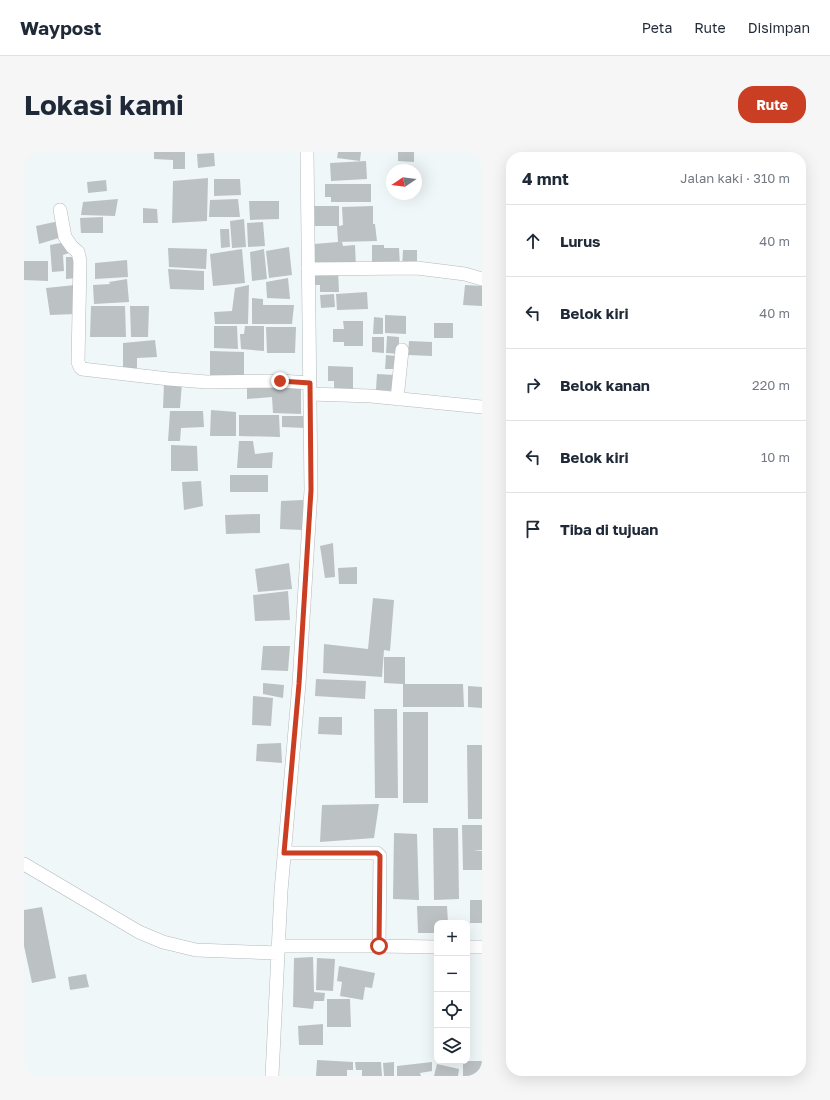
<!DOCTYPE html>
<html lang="id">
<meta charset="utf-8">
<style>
:root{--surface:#fff;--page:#f6f6f7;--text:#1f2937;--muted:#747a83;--line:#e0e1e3;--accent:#ca3f24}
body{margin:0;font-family:"Golos Text",sans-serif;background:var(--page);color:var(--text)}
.controls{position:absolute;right:12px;bottom:12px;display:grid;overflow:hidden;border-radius:8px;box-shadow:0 4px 16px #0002}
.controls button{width:36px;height:36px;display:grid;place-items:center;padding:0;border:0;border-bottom:1px solid var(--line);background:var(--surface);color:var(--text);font:20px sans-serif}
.compass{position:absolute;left:362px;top:12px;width:36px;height:36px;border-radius:50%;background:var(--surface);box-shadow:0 4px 16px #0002;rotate:257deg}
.stop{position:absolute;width:12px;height:12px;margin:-9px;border:3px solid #ca3f24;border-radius:50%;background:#fff}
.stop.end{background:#ca3f24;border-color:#fff;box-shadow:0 1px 4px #0008}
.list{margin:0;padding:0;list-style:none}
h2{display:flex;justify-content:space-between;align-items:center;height:52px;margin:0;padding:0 16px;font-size:17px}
h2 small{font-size:13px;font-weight:400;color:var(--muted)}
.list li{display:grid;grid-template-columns:26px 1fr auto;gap:12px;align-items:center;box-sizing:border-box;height:72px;padding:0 16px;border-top:1px solid var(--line)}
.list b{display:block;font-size:15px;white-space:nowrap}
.list em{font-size:13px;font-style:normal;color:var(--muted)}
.icon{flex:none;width:22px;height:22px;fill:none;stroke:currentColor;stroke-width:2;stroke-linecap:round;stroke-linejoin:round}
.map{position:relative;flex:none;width:458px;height:924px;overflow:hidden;border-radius:16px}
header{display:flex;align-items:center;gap:24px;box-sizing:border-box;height:56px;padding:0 20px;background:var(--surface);border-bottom:1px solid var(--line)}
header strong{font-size:19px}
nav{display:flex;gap:22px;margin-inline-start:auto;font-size:14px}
.intro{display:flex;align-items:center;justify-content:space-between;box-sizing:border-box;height:96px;padding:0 24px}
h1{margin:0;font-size:28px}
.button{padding:10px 18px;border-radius:16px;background:var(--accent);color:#fff;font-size:14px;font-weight:700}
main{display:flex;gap:24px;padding:0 24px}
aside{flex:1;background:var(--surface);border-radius:16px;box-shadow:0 4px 16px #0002}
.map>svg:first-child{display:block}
.building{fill:#bcc2c4}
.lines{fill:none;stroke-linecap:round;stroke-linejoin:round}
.minor-casing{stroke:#b4babc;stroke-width:14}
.minor{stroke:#fff;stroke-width:13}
.route{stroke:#ca3f24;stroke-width:5}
</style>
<header>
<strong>Waypost</strong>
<nav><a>Peta</a><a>Rute</a><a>Disimpan</a></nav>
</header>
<div class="intro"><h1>Lokasi kami</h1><a class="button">Rute</a></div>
<main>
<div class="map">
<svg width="458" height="924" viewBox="0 0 458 924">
<rect width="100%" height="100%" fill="#f0f7f8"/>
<!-- building -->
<path class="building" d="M 130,0 L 161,0 L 161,17 L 149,17 L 149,8 L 130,7 Z
M 314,0 L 337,0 L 336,9 L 313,6 Z
M 374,0 L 390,0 L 390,10 L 374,9 Z
M 190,1 L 191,14 L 174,16 L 173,2 Z
M 342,9 L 343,27 L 307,29 L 306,11 Z
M 184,26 L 183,69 L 148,71 L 149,29 Z
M 190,27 L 216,27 L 217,43 L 190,44 Z
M 82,28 L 83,39 L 64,41 L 63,30 Z
M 301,32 L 347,32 L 347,50 L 307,50 L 307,45 L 301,45 Z
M 94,47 L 91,64 L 57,63 L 59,50 Z
M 214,47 L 216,65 L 185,65 L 186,48 Z
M 225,49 L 255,49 L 255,67 L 226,68 Z
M 289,54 L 315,54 L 315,74 L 319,73 L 318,55 L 349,54 L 349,72 L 351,72 L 353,89 L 314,90 L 313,74 L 289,74 Z
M 119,56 L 133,57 L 134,71 L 119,71 Z
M 79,65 L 79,81 L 57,81 L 56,66 Z
M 220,67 L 222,95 L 208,96 L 206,69 Z
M 35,69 L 38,85 L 15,92 L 12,74 Z
M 239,70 L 241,94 L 224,95 L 223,71 Z
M 196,77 L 205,77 L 206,95 L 197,96 Z
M 42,90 L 48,100 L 39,103 L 40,119 L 28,120 L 26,93 Z
M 314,90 L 318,90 L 319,94 L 331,93 L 332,115 L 291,117 L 290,92 Z
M 348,93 L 360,93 L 360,96 L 375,96 L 376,114 L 348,115 Z
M 265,95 L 268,123 L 245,126 L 242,99 Z
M 144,96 L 183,97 L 182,117 L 145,115 Z
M 218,97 L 221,131 L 189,134 L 186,102 Z
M 240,97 L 243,127 L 228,129 L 226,100 Z
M 379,98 L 393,98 L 393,111 L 378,115 Z
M 42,105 L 52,105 L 53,126 L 42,127 Z
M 103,108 L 104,125 L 71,127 L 71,111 Z
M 0,109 L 24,109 L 24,129 L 0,128 Z
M 144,117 L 180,119 L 180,138 L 146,137 Z
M 314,118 L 315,140 L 296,140 L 296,133 L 291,133 L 291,124 L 295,124 L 295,119 Z
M 264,126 L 266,147 L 243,146 L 242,130 Z
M 103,127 L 105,150 L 70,152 L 69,133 L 86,132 L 85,130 Z
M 51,133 L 52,162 L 26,163 L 22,136 Z
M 225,133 L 224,172 L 191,172 L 190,160 L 208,159 L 211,136 Z
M 441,133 L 458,134 L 458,154 L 439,153 Z
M 343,140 L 344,157 L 313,158 L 312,142 Z
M 310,142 L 311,155 L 297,156 L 296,143 Z
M 228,146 L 239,147 L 239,153 L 270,153 L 268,172 L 228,172 Z
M 67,154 L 101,154 L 102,185 L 66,185 Z
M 106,154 L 125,154 L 124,185 L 107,185 Z
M 361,163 L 382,164 L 382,182 L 361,181 Z
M 350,165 L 359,166 L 359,182 L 349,182 Z
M 319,169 L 339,169 L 339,194 L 320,194 L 320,190 L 309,190 L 309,177 L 320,177 Z
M 410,171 L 429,171 L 429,186 L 410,186 Z
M 190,174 L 213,174 L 214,197 L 190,196 Z
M 221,174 L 240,174 L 240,199 L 217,197 L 216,182 L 220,182 Z
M 242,175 L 272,175 L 271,201 L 243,201 Z
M 363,184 L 375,185 L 375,202 L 362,201 Z
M 348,185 L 360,185 L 360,201 L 348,200 Z
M 131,188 L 133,205 L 113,206 L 113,216 L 99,216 L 99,191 Z
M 385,189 L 408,190 L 408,204 L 384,203 Z
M 186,199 L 220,200 L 220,223 L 186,223 Z
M 362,203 L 373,204 L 373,217 L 361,217 Z
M 304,214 L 329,215 L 329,240 L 310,240 L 310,229 L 304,229 Z
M 353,222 L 371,223 L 370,239 L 352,238 Z
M 140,231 L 158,231 L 156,256 L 139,256 Z
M 223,232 L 277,234 L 277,262 L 249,261 L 248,245 L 223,247 Z
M 187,258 L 212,260 L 212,284 L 186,284 Z
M 146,259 L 179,259 L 180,275 L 157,276 L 156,289 L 144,289 Z
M 215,263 L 255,263 L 256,285 L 215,284 Z
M 258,264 L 282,264 L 281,276 L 258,275 Z
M 215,289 L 229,289 L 231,302 L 249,300 L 248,316 L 213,316 Z
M 147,293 L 173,294 L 174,319 L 147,319 Z
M 206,323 L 244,323 L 244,340 L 206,340 Z
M 177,329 L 179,354 L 160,358 L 158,330 Z
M 279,348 L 279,378 L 256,377 L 257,349 Z
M 236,362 L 236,381 L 202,382 L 201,363 Z
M 309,391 L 311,425 L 301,426 L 296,394 Z
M 265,411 L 268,437 L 234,440 L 231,417 Z
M 333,415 L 333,432 L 315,432 L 314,416 Z
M 264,439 L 266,468 L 231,469 L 229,443 Z
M 349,446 L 370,448 L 366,499 L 360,498 L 358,525 L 299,521 L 300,492 L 344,497 Z
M 239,494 L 266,494 L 264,519 L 237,518 Z
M 360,505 L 381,505 L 381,532 L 439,532 L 440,555 L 379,555 L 379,532 L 360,531 Z
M 292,527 L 342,529 L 341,547 L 291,544 Z
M 239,531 L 260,533 L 259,546 L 239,542 Z
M 444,534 L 458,535 L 458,556 L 444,555 Z
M 229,544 L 249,546 L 247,574 L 228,573 Z
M 350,557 L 373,557 L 374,646 L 351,646 Z
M 379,560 L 404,560 L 404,651 L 379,651 Z
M 295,565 L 318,565 L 318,583 L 294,582 Z
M 257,591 L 258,611 L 232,609 L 233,592 Z
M 443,593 L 458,593 L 458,667 L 444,667 Z
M 355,652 L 350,686 L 296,690 L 298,653 Z
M 438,673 L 458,673 L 458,698 L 449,698 L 458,699 L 458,718 L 439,718 Z
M 409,676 L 434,676 L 435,747 L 410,748 Z
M 370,681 L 393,682 L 395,748 L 369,747 Z
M 446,748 L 458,748 L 458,771 L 446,771 Z
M 393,754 L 423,754 L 424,771 L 413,771 L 413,781 L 394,781 Z
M 18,755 L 32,826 L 8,831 L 0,794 L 0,758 Z
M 289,805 L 290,840 L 301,841 L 300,849 L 290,849 L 289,857 L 269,855 L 270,806 Z
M 293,806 L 311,807 L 309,839 L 292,838 Z
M 315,814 L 351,821 L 348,836 L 341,835 L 339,848 L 316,844 L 318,830 L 313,829 Z
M 62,822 L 65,835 L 46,838 L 44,825 Z
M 303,847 L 326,847 L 327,875 L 303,875 Z
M 299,872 L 299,893 L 275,893 L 274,874 Z
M 293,908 L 329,910 L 329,918 L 323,918 L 323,924 L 292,924 Z
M 439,909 L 458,909 L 458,924 L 439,924 Z
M 331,910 L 357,910 L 358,924 L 338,924 L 338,918 L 332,918 Z
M 370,910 L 370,924 L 360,924 L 359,911 Z
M 408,910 L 408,919 L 396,921 L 397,924 L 373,924 L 373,914 Z
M 413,912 L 435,917 L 434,924 L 410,924 Z"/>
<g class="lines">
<defs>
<path id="minor" d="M 36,58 L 41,85 L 48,95 L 54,100 L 56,109 L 54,210 L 56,215 L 58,217 L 145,227 L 183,230 L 256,229 L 286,231
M 284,117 L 393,116 L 441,122 L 458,127
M 286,242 L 347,244 L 458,255
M 373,247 L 378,198
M 0,712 L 115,780 L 139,790 L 172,798 L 254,801
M 254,794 L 355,794 L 356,704 L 353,701 L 260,701
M 355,794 L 413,795
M 443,795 L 458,795
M 248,924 L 257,739 L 275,532 L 287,338 L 283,0"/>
</defs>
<!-- minor casing -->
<use href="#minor" class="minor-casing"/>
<!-- minor -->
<use href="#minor" class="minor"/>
</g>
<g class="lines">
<!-- route -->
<path class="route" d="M 256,229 L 286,231 L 287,338 L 275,532 L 260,701 L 353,701 L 356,704 L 355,794"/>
</g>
</svg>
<div class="controls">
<button>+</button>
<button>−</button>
<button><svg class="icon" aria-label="locate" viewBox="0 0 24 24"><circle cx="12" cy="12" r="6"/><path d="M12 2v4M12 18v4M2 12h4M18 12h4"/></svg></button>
<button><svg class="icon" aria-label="layers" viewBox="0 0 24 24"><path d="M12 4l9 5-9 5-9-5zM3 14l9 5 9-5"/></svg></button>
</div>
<svg class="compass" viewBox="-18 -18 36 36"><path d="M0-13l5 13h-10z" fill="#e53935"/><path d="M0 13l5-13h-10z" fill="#747a83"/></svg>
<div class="stop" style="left:355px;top:794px"></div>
<div class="stop end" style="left:256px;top:229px"></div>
</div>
<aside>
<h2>4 mnt<small>Jalan kaki · 310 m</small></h2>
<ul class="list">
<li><svg class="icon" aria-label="ahead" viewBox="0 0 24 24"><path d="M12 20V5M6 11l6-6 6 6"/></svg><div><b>Lurus</b></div><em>40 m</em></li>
<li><svg class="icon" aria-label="left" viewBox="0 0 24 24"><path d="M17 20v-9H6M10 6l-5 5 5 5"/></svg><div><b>Belok kiri</b></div><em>40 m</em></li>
<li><svg class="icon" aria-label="right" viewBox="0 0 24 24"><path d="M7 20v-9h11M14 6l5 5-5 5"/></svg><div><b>Belok kanan</b></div><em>220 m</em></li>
<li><svg class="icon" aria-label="left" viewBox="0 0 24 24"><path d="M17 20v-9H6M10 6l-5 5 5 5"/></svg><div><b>Belok kiri</b></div><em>10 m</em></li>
<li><svg class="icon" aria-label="arrive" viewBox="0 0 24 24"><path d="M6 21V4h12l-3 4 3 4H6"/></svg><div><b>Tiba di tujuan</b></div></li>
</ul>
</aside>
</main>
